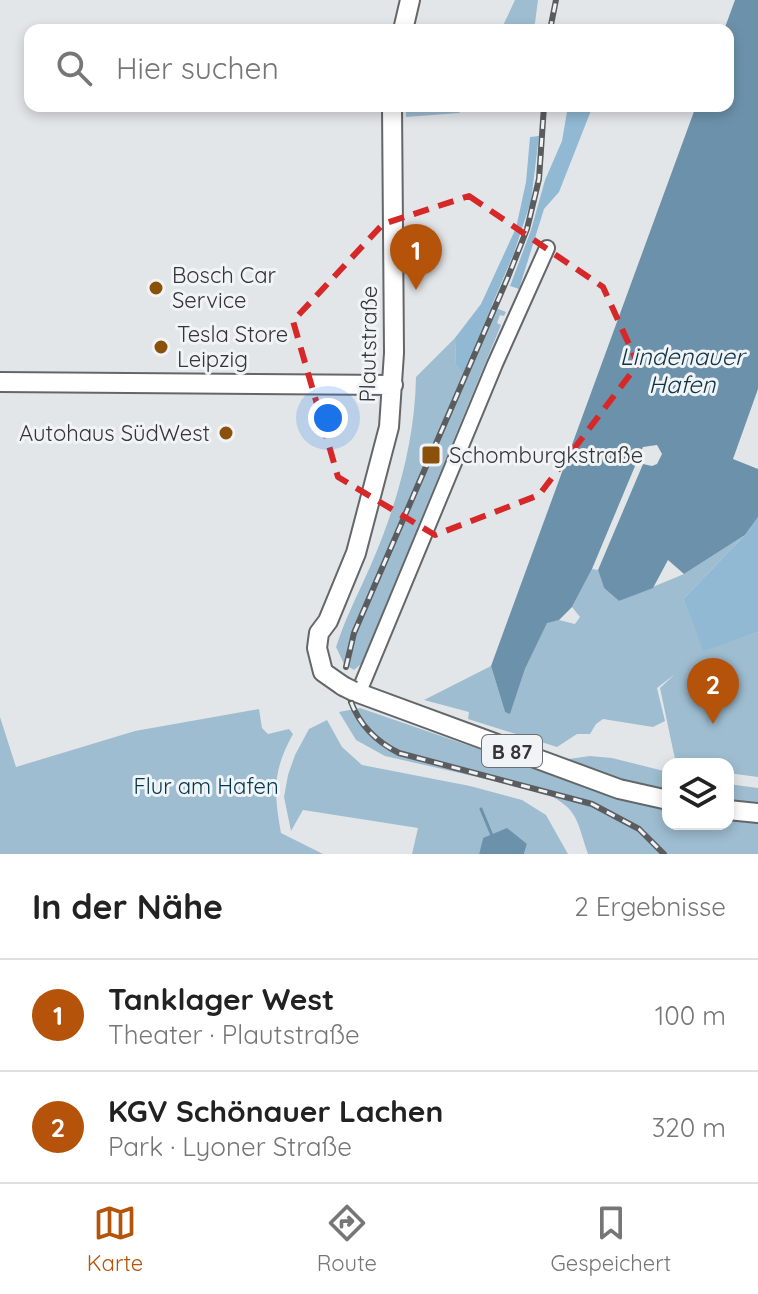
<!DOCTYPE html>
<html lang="de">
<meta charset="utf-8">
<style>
:root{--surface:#fff;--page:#f2f2f2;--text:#222;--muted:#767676;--line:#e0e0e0;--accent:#b45309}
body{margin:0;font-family:Quicksand,sans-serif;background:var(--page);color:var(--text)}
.controls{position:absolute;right:24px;bottom:24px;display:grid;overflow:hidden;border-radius:16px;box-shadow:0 4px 12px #0003}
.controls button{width:72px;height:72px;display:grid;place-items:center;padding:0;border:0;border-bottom:2px solid var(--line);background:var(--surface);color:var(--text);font:40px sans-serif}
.you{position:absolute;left:328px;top:418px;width:28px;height:28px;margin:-20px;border:6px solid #fff;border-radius:50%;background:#1a73e8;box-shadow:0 0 0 12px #1a73e833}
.badge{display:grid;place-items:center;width:52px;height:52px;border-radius:50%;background:var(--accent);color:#fff;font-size:26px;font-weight:700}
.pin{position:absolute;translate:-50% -66px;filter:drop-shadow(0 2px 4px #0008)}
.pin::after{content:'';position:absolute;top:42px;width:28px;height:24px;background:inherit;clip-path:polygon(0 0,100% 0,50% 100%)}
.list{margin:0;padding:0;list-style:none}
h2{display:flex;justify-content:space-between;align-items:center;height:104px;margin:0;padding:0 32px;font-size:34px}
h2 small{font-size:26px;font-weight:400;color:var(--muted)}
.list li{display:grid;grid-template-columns:52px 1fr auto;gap:24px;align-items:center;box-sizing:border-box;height:112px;padding:0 32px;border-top:2px solid var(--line)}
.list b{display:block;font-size:30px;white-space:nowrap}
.list p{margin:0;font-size:26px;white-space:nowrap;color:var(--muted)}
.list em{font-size:26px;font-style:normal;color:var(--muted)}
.icon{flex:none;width:44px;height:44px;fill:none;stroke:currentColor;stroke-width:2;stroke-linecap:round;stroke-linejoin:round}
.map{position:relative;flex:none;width:758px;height:854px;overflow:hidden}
.search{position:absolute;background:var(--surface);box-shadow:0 4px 12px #0003;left:24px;right:24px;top:24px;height:88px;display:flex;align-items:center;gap:20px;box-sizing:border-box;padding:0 28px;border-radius:16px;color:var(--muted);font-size:30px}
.sheet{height:328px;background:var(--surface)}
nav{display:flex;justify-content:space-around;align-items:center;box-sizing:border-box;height:112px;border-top:2px solid var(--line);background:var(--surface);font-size:22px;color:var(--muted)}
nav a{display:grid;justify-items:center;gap:4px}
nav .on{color:var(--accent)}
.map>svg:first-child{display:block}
.green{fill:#9ebdd1}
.forest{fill:#91b9d3}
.water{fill:#6c92ab}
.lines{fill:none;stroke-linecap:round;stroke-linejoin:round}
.stream{stroke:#6c92ab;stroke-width:3}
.minor-casing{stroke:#646769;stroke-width:18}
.major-casing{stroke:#646769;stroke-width:22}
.minor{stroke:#fff;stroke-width:14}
.major{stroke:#fff;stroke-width:18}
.rail-casing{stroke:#5b5c5e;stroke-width:6}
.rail{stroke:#f0f4f6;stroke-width:3;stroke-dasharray:9;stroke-linecap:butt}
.major-bridge-casing{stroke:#646769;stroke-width:22;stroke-linecap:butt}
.major-bridge{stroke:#fff;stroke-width:18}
.marked{fill:none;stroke:#d62828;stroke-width:6;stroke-dasharray:16 10;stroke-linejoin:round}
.poi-dot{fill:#8b510b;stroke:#f0f4f6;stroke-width:3}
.labels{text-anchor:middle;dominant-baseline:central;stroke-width:6;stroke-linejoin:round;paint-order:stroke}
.shield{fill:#f0f4f6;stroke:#6c6e70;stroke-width:2}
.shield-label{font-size:20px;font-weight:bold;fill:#343536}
.poi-label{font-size:22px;fill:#343536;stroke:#f0f4f6;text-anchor:start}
.street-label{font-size:22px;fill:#343536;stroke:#f0f4f6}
.park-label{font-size:22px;fill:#003650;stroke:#f0f4f6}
.water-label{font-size:24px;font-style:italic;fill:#103245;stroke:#f0f4f6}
</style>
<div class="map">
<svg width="758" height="854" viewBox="0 0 758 854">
<rect width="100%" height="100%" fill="#e3e6e9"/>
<!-- green -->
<path class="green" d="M 515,0 L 538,0 L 535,23 L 530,30 L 501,30 Z
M 406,106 L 465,106 L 459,113 L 406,117 Z
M 491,306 L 506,312 L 504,316 L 500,315 L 497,323 L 501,325 L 361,664 L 354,670 L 344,664 L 336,647 C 345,619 358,594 370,567 C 396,508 415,442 416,377 L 455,338 L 456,365 L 463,372 Z
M 745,535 L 683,599 L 703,650 L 758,632 L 758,777 L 728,773 L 728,764 L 676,764 L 660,688 L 675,674 L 657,688 L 665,721 L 653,727 L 603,719 L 596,724 L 590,734 L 577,734 L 557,747 L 468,719 L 469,712 L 424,700 L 491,666 L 505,712 L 510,713 L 525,669 L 547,622 L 559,620 L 575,624 L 580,617 L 572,607 L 592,569 L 598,570 L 604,588 L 619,601 L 684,574 Z
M 360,708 L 606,793 L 668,805 L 668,824 L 728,824 L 728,817 L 758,823 L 758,854 L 588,854 C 576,819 579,809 543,792 L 385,756 L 356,740 L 339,712 Z
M 259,709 L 262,728 L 268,734 L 289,729 L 293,734 C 272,772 274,792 281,833 L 323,854 L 0,854 L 0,717 L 16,767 L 135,731 Z
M 327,720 L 342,747 L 362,765 L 470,786 L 522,800 L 546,815 L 568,854 L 524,854 L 527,844 L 483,838 L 479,854 L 412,854 L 418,828 L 303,810 L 291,831 L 284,797 L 288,775 L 295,755 L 309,729 Z
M 590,756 L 612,758 L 668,772 L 668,792 L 629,783 L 562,760 Z
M 728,784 L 758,788 L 758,806 L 728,803 Z"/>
<!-- forest -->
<path class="forest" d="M 568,106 L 592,108 L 559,192 L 544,209 L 519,289 L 510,286 L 531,230 L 545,180 L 562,141 Z
M 539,136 L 531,201 L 514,253 L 463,373 L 456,365 L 455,338 L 481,304 L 516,228 L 526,182 L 530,137 Z
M 758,517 L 758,632 L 703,651 L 683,599 L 745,535 Z"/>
<!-- water -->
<path class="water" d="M 735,0 L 758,0 L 758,389 L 733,459 L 758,469 L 758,517 L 745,535 L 684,574 L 668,560 L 653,588 L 619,601 L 604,588 L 598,570 L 643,464 L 652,466 L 657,464 L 662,454 L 657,445 L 643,447 L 592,569 L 572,607 L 559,620 L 547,623 L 525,669 L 510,714 L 505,712 L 491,666 L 696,106 L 728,106 L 728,30 L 724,30 Z
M 507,828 L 527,844 L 524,854 L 479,854 L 483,838 Z"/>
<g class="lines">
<!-- stream -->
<path class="stream" d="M 481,809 L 493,838"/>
<defs>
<path id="minor" d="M 358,694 L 495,364 L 547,248"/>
<path id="major" d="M 403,30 L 410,0
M 0,382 L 393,385
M 343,686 L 323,672 L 317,648 L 319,633 L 328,621 L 356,553 L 389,427 L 394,353 L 392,106
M 353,691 L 619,789 L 668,800
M 728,810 L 758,813"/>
</defs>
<!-- minor casing -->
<use href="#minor" class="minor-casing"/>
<!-- major casing -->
<use href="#major" class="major-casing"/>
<!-- minor -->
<use href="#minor" class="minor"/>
<!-- major -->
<use href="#major" class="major"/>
<defs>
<path id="rail" d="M 550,30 L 556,0
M 346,667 L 354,633 L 508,277 L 527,229 L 539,179 L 544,106
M 351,702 C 360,726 377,742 399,753 L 592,804 L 639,829 L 664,854"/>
</defs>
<!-- rail casing -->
<use href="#rail" class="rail-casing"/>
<!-- rail -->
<use href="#rail" class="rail"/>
<defs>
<path id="major-bridge" d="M 343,686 L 353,691"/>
</defs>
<!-- major-bridge casing -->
<use href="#major-bridge" class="major-bridge-casing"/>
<!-- major-bridge -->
<use href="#major-bridge" class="major-bridge"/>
</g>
<!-- marked area -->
<path class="marked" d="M 469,196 L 603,287 L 638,364 L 539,495 L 435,535 L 338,477 L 293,321 L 383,224 Z"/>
<!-- markers -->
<g class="poi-dot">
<circle cx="156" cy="288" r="8"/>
<circle cx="161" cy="347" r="8"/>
<circle cx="226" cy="433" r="8"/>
<rect x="421" y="445" width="20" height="20" rx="4"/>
</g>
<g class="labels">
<!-- shield labels -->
<rect class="shield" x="482" y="735" width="60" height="32" rx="6"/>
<g class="shield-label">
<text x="512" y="751">B 87</text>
</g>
<!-- poi labels -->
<g class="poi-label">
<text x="172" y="275">Bosch Car<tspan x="172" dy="25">Service</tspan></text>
<text x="177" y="334">Tesla Store<tspan x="177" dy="25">Leipzig</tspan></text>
<text x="210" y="433" text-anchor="end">Autohaus SüdWest</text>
<text x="449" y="455">Schomburgkstraße</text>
</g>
<!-- street labels -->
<g class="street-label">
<text transform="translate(368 344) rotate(-89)">Plautstraße</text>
</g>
<!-- park labels -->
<g class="park-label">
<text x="206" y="786">Flur am Hafen</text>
</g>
<!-- water labels -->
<g class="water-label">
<text x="682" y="356">Lindenauer<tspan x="682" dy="28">Hafen</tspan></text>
</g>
</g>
</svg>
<div class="controls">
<button><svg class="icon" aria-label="layers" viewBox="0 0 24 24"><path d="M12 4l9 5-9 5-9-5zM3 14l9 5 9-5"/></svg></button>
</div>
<div class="you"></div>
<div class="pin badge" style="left:416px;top:290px">1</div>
<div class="pin badge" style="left:713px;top:724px">2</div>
<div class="search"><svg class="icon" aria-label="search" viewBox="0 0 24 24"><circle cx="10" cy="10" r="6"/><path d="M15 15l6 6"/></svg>Hier suchen</div>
</div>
<section class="sheet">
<h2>In der Nähe<small>2 Ergebnisse</small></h2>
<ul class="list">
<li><span class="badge">1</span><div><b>Tanklager West</b><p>Theater · Plautstraße</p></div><em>100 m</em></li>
<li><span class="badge">2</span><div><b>KGV Schönauer Lachen</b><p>Park · Lyoner Straße</p></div><em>320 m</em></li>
</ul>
</section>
<nav>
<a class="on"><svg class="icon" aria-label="map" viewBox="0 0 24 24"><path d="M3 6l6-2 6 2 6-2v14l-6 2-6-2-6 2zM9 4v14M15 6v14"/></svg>Karte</a>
<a><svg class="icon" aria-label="directions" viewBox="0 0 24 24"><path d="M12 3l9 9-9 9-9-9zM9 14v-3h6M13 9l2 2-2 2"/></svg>Route</a>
<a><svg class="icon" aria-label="saved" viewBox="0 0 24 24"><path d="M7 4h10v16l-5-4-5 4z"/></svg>Gespeichert</a>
</nav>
